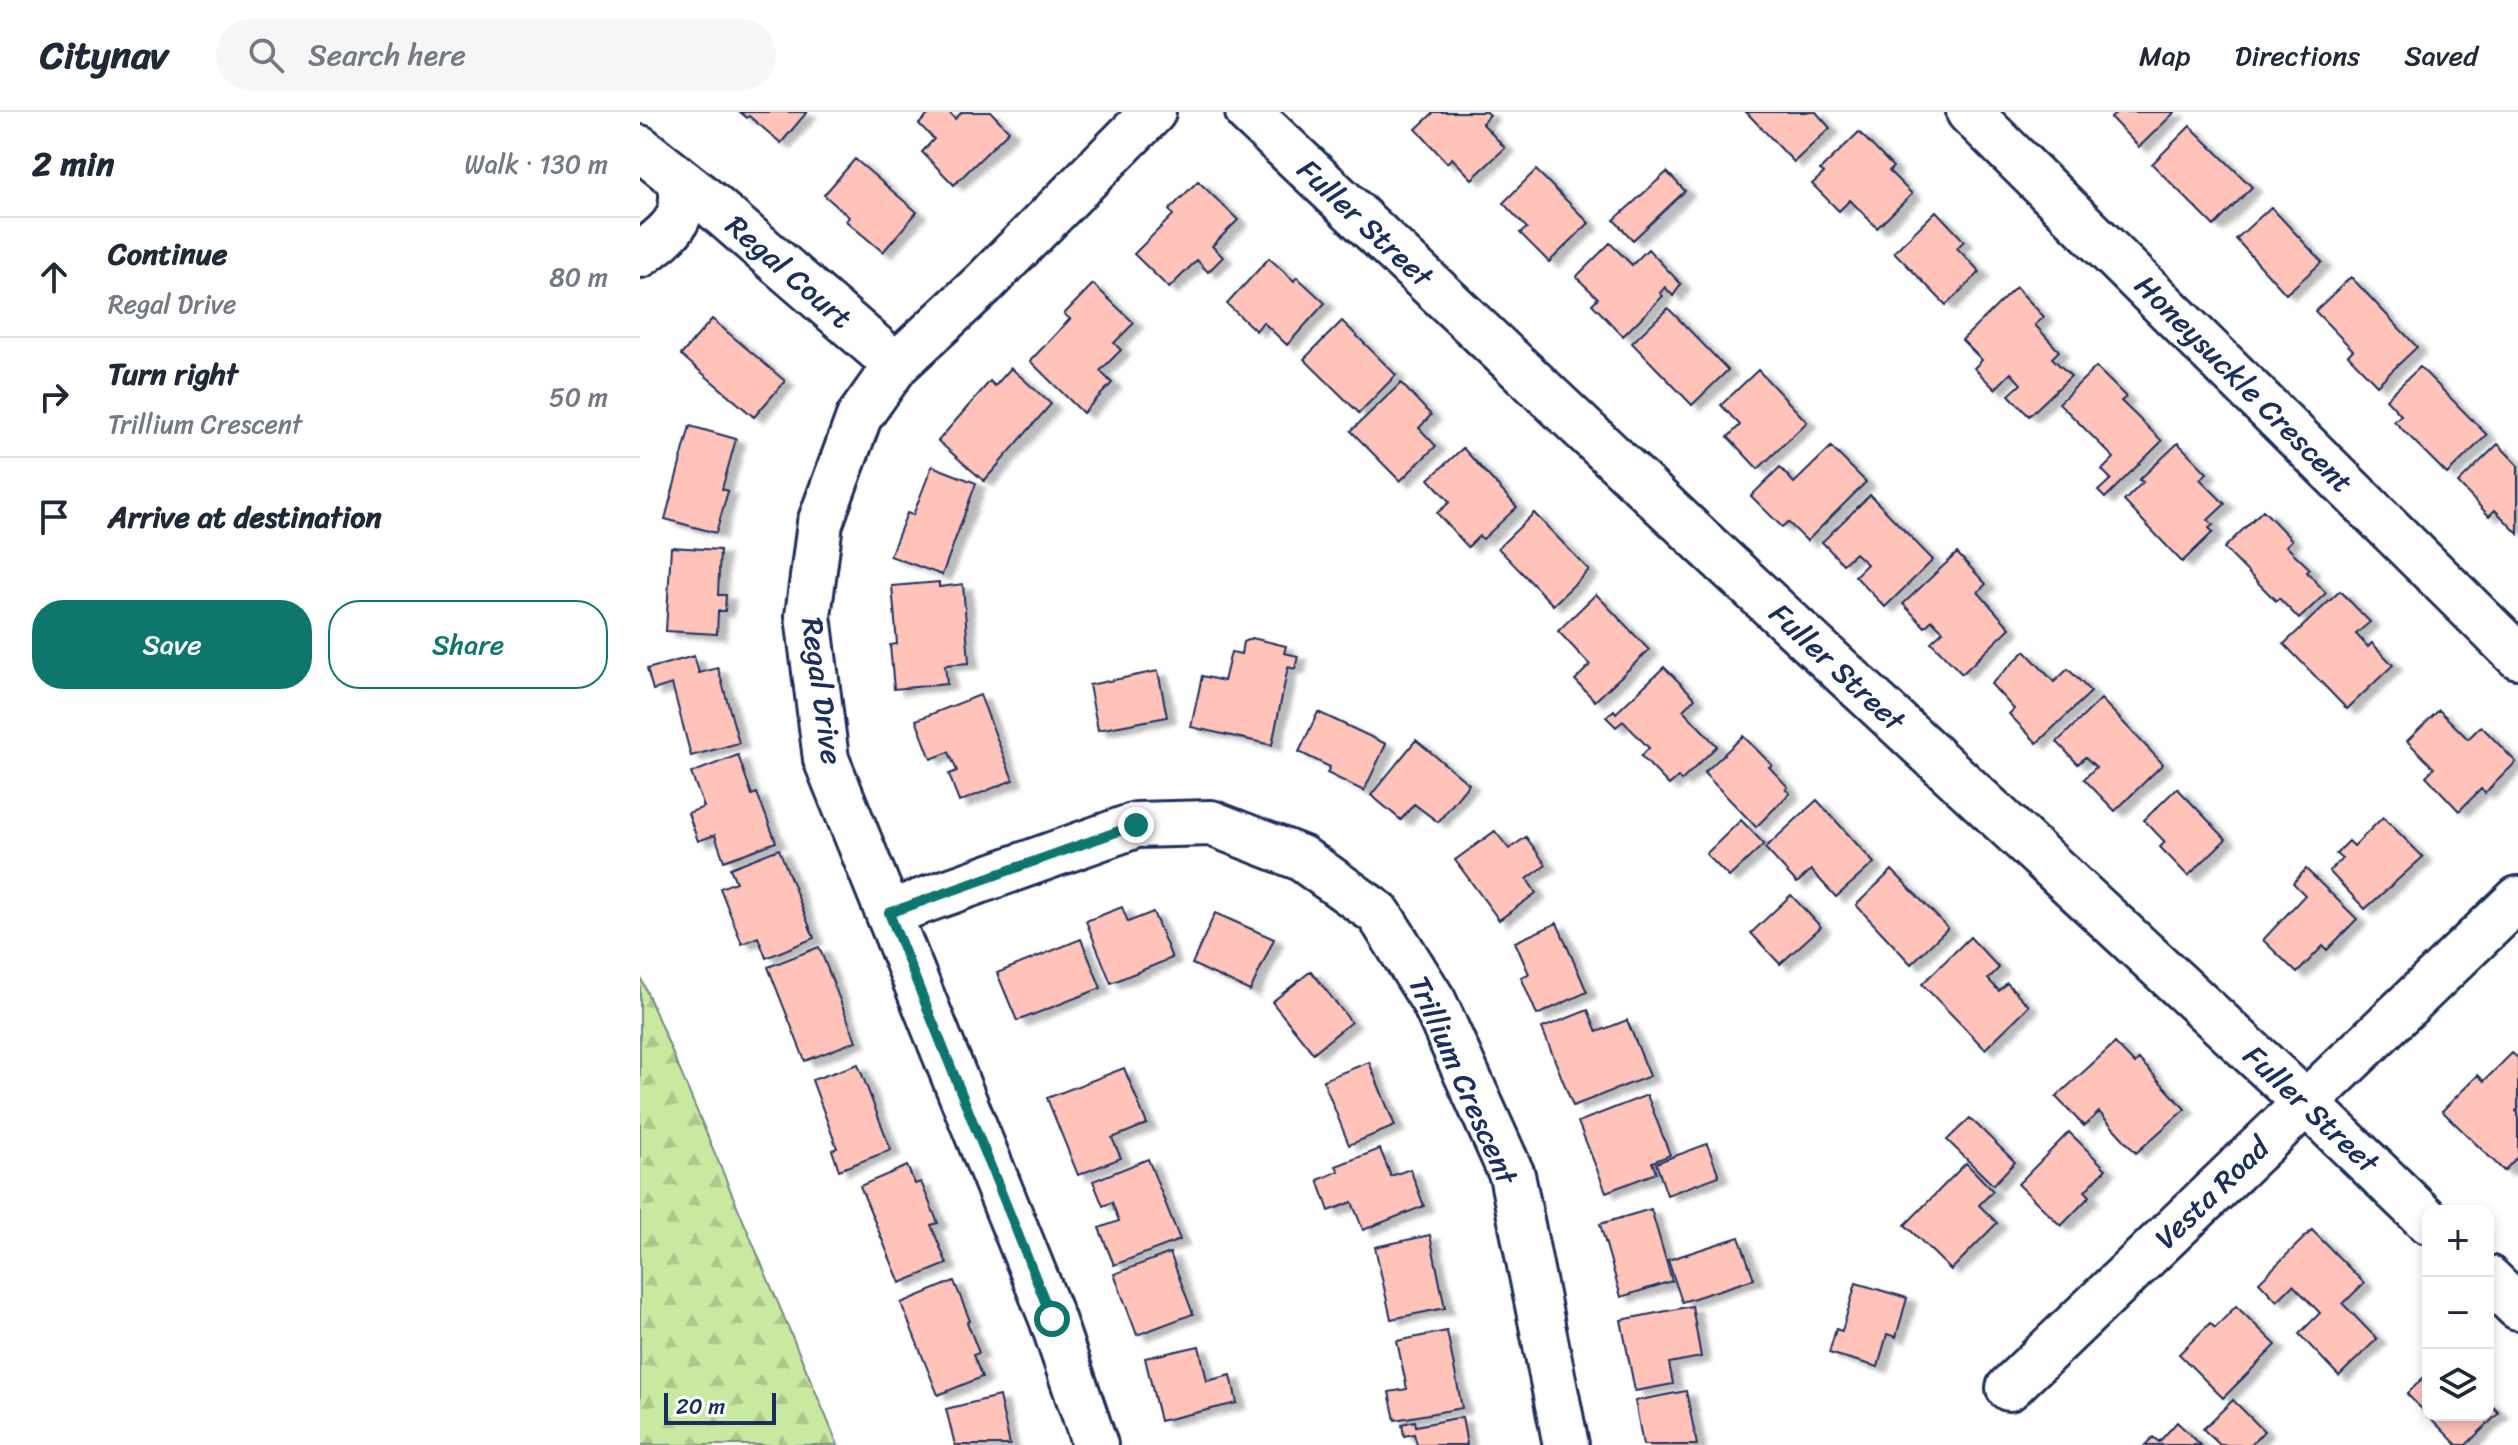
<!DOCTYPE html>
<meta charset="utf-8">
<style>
:root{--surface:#fff;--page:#f6f6f7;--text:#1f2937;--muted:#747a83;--line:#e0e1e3;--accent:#0f766e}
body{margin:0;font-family:Sriracha,sans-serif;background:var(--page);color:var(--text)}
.controls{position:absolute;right:24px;bottom:24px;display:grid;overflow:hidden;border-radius:16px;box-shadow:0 4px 12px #0003}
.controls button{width:72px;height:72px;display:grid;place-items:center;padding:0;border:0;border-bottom:2px solid var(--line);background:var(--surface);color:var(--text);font:40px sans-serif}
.scale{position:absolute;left:24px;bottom:20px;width:112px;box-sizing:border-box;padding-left:8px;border:4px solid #1b2f5e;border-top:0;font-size:22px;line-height:28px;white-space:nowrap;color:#1b2f5e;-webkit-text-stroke:6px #fff;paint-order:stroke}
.stop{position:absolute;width:24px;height:24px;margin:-18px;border:6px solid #0f766e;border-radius:50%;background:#fff}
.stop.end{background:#0f766e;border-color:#fff;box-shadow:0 2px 8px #0008}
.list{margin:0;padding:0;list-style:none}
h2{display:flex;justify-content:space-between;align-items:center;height:104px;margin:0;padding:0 32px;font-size:34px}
h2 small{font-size:26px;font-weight:400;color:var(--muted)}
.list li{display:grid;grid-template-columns:52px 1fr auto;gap:24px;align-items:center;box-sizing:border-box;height:120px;padding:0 32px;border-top:2px solid var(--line)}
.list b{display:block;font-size:30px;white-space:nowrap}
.list p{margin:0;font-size:26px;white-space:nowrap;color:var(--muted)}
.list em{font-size:26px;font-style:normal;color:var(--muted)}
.actions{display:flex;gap:16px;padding:24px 32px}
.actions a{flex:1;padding:18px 0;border:2px solid var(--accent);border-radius:32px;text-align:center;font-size:28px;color:var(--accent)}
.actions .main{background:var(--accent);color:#fff}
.icon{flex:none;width:44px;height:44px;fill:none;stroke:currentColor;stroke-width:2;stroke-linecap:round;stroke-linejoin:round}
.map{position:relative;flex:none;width:1878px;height:1333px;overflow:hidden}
header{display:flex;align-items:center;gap:48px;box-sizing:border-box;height:112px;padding:0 40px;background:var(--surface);border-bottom:2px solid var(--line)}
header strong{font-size:38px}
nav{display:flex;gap:44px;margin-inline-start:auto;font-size:28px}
.search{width:560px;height:72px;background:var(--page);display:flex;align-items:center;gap:20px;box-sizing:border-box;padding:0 28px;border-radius:44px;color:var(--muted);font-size:30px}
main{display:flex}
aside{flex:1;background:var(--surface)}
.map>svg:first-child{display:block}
.forest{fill:url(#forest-firs);stroke:#728c7f;stroke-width:2}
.building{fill:#ffc3ba;stroke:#1b2f5e;stroke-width:2;filter:url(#shadow)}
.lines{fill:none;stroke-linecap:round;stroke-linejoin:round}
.minor-casing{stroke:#1b2f5e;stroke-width:50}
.minor{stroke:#fff;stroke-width:44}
.route{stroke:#0f766e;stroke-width:10}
.labels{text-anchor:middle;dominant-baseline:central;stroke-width:6;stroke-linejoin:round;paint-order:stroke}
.street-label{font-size:30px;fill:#1b2f5e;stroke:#fff}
</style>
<header>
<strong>Citynav</strong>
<div class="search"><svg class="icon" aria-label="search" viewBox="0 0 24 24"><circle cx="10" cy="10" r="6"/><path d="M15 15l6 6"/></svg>Search here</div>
<nav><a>Map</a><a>Directions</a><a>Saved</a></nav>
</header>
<main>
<aside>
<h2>2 min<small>Walk · 130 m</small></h2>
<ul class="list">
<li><svg class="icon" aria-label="ahead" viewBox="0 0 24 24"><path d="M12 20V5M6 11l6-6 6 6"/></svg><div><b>Continue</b><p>Regal Drive</p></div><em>80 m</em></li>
<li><svg class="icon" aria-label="right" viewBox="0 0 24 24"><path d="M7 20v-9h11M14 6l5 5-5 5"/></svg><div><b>Turn right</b><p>Trillium Crescent</p></div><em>50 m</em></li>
<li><svg class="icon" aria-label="arrive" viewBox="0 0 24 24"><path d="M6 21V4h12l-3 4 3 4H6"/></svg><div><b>Arrive at destination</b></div></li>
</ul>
<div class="actions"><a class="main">Save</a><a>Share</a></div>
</aside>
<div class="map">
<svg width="1878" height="1333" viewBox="0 0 1878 1333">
<defs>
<pattern id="forest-firs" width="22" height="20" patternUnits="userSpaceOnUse" patternTransform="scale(2)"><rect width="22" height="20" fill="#c9e8a0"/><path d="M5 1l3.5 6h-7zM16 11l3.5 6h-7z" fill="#acc78c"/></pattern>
<filter id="shadow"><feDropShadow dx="9" dy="5" stdDeviation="2" flood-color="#0004"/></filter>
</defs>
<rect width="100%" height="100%" fill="#fff"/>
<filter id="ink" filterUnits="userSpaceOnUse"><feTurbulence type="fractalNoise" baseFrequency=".0125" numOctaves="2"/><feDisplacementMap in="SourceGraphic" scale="16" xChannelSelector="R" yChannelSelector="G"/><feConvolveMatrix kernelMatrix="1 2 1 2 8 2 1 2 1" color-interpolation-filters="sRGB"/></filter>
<g filter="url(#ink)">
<!-- forest -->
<path class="forest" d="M 0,864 L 198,1333 L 0,1333 Z"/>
<!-- building -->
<path class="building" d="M 100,0 L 167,0 L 141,31 L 109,4 L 107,6 Z
M 291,0 L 309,0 L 315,7 L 322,0 L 351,0 L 369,19 L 314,73 L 282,40 L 294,27 L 279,12 Z
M 794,0 L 847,0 L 850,3 L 842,11 L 865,36 L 832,67 L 812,46 L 807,51 L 776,17 Z
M 1106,0 L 1176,0 L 1190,16 L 1154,50 Z
M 1477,0 L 1535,0 L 1499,35 L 1471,6 Z
M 1550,14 L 1612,75 L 1574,114 L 1512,52 Z
M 1219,20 L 1253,55 L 1249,59 L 1272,82 L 1237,116 L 1210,88 L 1199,99 L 1172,72 L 1184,61 L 1180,58 Z
M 215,47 L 277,100 L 243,140 L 206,109 L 209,105 L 184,83 Z
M 896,58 L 949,111 L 909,150 L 880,121 L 887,116 L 863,91 Z
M 1027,60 L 1045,79 L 993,128 L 974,108 Z
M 558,69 L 598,108 L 572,134 L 583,145 L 568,160 L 557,148 L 529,176 L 494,142 L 533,103 L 529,98 Z
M 1631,95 L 1682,150 L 1646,182 L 1596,127 Z
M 1296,99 L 1324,129 L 1317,136 L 1340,160 L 1306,193 L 1254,140 Z
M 970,131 L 992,153 L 1008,137 L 1041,172 L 1033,184 L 1025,175 L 1020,181 L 1023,184 L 983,224 L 952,192 L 958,186 L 936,165 Z
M 629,146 L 654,169 L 657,165 L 685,191 L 647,233 L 623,210 L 616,219 L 587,192 Z
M 1711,165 L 1777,235 L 1737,273 L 1708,243 L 1713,238 L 1675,199 Z
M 453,172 L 494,211 L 474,231 L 481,238 L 460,259 L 472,271 L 443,301 L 390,249 L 430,207 L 424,202 Z
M 1376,175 L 1404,205 L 1395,213 L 1419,239 L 1412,246 L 1431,264 L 1389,304 L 1369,283 L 1381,272 L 1371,261 L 1355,277 L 1334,256 L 1342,248 L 1322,228 Z
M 1028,196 L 1088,258 L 1052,293 L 992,231 Z
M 72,207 L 145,269 L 114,305 L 41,243 Z
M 702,209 L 756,263 L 719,301 L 664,247 Z
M 1456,255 L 1486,285 L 1481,289 L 1522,329 L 1465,386 L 1458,379 L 1471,367 L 1462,358 L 1474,346 L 1419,291 Z
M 1780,255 L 1847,323 L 1807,362 L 1754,309 L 1761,303 L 1746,287 Z
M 371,256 L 411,292 L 344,369 L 298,329 L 350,269 L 355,274 Z
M 1118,258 L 1167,310 L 1118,357 L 1088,325 L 1100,313 L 1081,293 Z
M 761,271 L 791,303 L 779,316 L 796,334 L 760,369 L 711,319 Z
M 50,314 L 96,327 L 82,377 L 88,379 L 76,421 L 25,407 Z
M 1538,331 L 1567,361 L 1560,367 L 1585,392 L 1568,408 L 1573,413 L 1569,416 L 1573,420 L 1542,450 L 1484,389 L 1503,370 L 1499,368 Z
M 1858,332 L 1878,353 L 1878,422 L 1855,398 L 1849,404 L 1818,371 Z
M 1191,335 L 1226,370 L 1167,429 L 1148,410 L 1142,415 L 1111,384 L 1140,355 L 1154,371 Z
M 823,336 L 877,395 L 843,427 L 839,424 L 828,435 L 797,401 L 810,390 L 789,367 Z
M 292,354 L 336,371 L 302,463 L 250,444 L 267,401 L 273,403 Z
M 1230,383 L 1293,448 L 1245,495 L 1215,464 L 1227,452 L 1215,441 L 1203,452 L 1182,430 Z
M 1623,398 L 1652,428 L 1646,434 L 1670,457 L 1667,460 L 1686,481 L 1659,507 L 1639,486 L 1636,489 L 1584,436 Z
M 894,401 L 949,458 L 913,493 L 858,436 Z
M 31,435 L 80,438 L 78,483 L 86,483 L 85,499 L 78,499 L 77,522 L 26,519 Z
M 1317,441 L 1346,472 L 1338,480 L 1370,516 L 1322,562 L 1291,530 L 1303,519 L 1292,508 L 1285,515 L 1263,492 Z
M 299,470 L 299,475 L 323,472 L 329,551 L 305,553 L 307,572 L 254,577 L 250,533 L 257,532 L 252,474 Z
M 1700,479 L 1730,510 L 1716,522 L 1728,535 L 1732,531 L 1753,553 L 1707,597 L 1644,532 Z
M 956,482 L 1009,538 L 955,589 L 935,568 L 950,553 L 918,519 Z
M 612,526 L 646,534 L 644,541 L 658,544 L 655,557 L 648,555 L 632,633 L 551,615 L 562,564 L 584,569 L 591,540 L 601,542 L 603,530 Z
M 1385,539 L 1414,570 L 1428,557 L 1451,580 L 1397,631 L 1369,602 L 1374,597 L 1351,572 Z
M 54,544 L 59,561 L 78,556 L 99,631 L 51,644 L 32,572 L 13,578 L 7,557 Z
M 1024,555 L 1055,586 L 1043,598 L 1077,634 L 1041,669 L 1038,665 L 1029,673 L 1001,644 L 1009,636 L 983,609 L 976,615 L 966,605 L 974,598 L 976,601 Z
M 518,559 L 527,605 L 458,618 L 449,573 Z
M 340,583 L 373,668 L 319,690 L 309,662 L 317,659 L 309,640 L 291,647 L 276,608 Z
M 1461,587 L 1523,652 L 1475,699 L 1444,667 L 1456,655 L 1445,645 L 1438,652 L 1417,630 Z
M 1799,598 L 1828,627 L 1841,614 L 1876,650 L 1845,681 L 1841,677 L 1819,699 L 1786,664 L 1794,656 L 1767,629 Z
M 678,600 L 746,632 L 724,679 L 687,661 L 690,655 L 659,640 Z
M 1103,624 L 1132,653 L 1129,655 L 1148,675 L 1146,677 L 1150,681 L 1116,715 L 1064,661 Z
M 776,628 L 829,672 L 798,710 L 774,692 L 761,708 L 731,683 Z
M 98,643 L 112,683 L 117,681 L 136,730 L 84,749 L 75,723 L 58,729 L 48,701 L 64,695 L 51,661 Z
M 1537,676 L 1586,727 L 1548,764 L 1520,735 L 1525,730 L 1504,708 Z
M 1177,688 L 1234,751 L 1196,785 L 1171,758 L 1157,771 L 1125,736 Z
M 1743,705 L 1783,745 L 1725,797 L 1689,759 L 1702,747 L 1696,742 L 1709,729 L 1714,734 Z
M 1101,708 L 1124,732 L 1089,765 L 1066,742 Z
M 855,719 L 869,737 L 886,725 L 906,753 L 887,767 L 896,781 L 859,808 L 815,748 Z
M 139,737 L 174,826 L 126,846 L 118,825 L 102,832 L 80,776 L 96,770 L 90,756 Z
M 1666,757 L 1717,807 L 1687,838 L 1683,834 L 1657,861 L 1623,828 L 1665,783 L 1653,771 Z
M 1252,758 L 1308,816 L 1271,852 L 1216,793 Z
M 1151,783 L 1181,815 L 1140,852 L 1111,821 Z
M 482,795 L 488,810 L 513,800 L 532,846 L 471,871 L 446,809 Z
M 575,801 L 634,827 L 610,879 L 552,852 Z
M 917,811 L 947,880 L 897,903 L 881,865 L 889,862 L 875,830 Z
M 1330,825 L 1359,856 L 1348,867 L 1359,879 L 1367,871 L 1389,894 L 1345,937 L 1282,872 Z
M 441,827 L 461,876 L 377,909 L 357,861 Z
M 179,835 L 216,929 L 165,949 L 128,855 Z
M 671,859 L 711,910 L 673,941 L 632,890 Z
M 948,898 L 957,920 L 987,908 L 1010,964 L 933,994 L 902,916 Z
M 1475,931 L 1495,952 L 1499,947 L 1545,997 L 1496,1041 L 1459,1000 L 1444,1014 L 1416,985 Z
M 1872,941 L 1878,946 L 1878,997 L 1876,999 L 1878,1001 L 1878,1044 L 1864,1059 L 1802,999 L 1838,963 L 1844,969 Z
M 729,950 L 755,1014 L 709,1033 L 683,968 Z
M 218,952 L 251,1038 L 199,1058 L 192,1038 L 197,1036 L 172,968 Z
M 484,956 L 507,1012 L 472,1026 L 481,1046 L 438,1063 L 407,986 Z
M 1007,983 L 1030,1043 L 1012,1050 L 1016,1061 L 966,1080 L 938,1010 Z
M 1330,1006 L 1375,1050 L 1353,1073 L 1307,1028 Z
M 1429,1020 L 1466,1057 L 1445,1079 L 1450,1084 L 1421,1114 L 1378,1072 Z
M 1067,1032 L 1079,1064 L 1027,1083 L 1016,1051 Z
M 740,1037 L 751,1064 L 770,1057 L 784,1094 L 723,1118 L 712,1090 L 689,1099 L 678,1068 L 699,1059 L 696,1054 Z
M 508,1047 L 540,1128 L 474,1153 L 459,1116 L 479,1109 L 472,1090 L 463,1094 L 453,1069 Z
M 1326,1051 L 1353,1079 L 1339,1093 L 1357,1111 L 1311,1158 L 1265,1113 Z
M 267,1054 L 275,1072 L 281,1070 L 298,1111 L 291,1113 L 307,1152 L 260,1171 L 220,1074 Z
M 1011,1097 L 1032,1169 L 981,1185 L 960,1112 Z
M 1672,1118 L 1724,1171 L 1703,1192 L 1737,1227 L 1699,1264 L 1659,1222 L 1680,1201 L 1653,1173 L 1637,1189 L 1619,1170 Z
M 790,1123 L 805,1196 L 751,1207 L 735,1135 Z
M 1099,1125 L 1114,1167 L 1042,1190 L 1028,1148 Z
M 530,1141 L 553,1202 L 497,1223 L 474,1162 Z
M 314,1169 L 330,1209 L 327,1210 L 339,1241 L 333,1243 L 342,1265 L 298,1283 L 261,1191 Z
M 1216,1171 L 1267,1186 L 1256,1225 L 1247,1222 L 1238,1255 L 1189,1241 L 1196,1217 L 1202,1219 Z
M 1052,1194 L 1061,1245 L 1029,1251 L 1033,1272 L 995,1279 L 981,1208 Z
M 1596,1194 L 1636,1233 L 1583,1286 L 1539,1242 L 1570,1211 L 1575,1216 Z
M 807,1219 L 822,1296 L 755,1308 L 749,1280 L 767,1277 L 757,1229 Z
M 559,1234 L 567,1269 L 591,1263 L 597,1291 L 520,1309 L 505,1246 Z
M 1788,1261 L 1788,1303 L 1848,1303 L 1848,1289 L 1859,1301 L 1826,1333 L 1817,1333 L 1767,1282 Z
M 1046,1279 L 1057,1333 L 1003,1333 L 995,1289 Z
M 359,1284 L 370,1333 L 315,1333 L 306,1297 Z
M 1593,1288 L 1624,1319 L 1611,1333 L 1580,1333 L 1563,1317 Z
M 822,1305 L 827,1333 L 777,1333 L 774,1322 L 764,1324 L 762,1312 L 775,1309 L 776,1314 Z
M 1537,1310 L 1561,1333 L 1505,1333 L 1513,1325 L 1519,1330 Z"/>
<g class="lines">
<defs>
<path id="minor" d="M 608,0 L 1065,432 L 1666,991 L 1788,1109
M 1329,0 L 1878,544
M 0,36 L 73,94 L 256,253
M 0,143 C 29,121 47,109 41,71
M 249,801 L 496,713 L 571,711 L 661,746 L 739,802 L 794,890 L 872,1063 L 926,1333
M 1848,1166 L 1878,1195
M 1369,1276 L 1878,787
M 455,1333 L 412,1207 L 186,647 L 168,504 L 180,411 L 219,305 L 256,253 L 344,171 L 513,0"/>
</defs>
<!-- minor casing -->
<use href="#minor" class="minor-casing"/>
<!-- minor -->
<use href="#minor" class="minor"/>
</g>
</g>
<g class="lines" filter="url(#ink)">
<!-- route -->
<path class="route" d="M 412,1207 L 249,801 L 496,713"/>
</g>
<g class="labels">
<!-- street labels -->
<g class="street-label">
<text transform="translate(725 111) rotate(43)">Fuller Street</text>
<text transform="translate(149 160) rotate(41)">Regal Court</text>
<text transform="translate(1604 272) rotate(45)">Honeysuckle Crescent</text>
<text transform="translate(1197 555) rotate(43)">Fuller Street</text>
<text transform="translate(182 579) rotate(82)">Regal Drive</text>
<text transform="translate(823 968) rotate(66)">Trillium Crescent</text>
<text transform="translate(1671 997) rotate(43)">Fuller Street</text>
<text transform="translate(1572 1081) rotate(-44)">Vesta Road</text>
</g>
</g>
</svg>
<div class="controls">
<button>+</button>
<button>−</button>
<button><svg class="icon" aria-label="layers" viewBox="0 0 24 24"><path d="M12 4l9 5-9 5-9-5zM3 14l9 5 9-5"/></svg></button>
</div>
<div class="scale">20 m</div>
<div class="stop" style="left:412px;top:1207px"></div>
<div class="stop end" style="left:496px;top:713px"></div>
</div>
</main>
